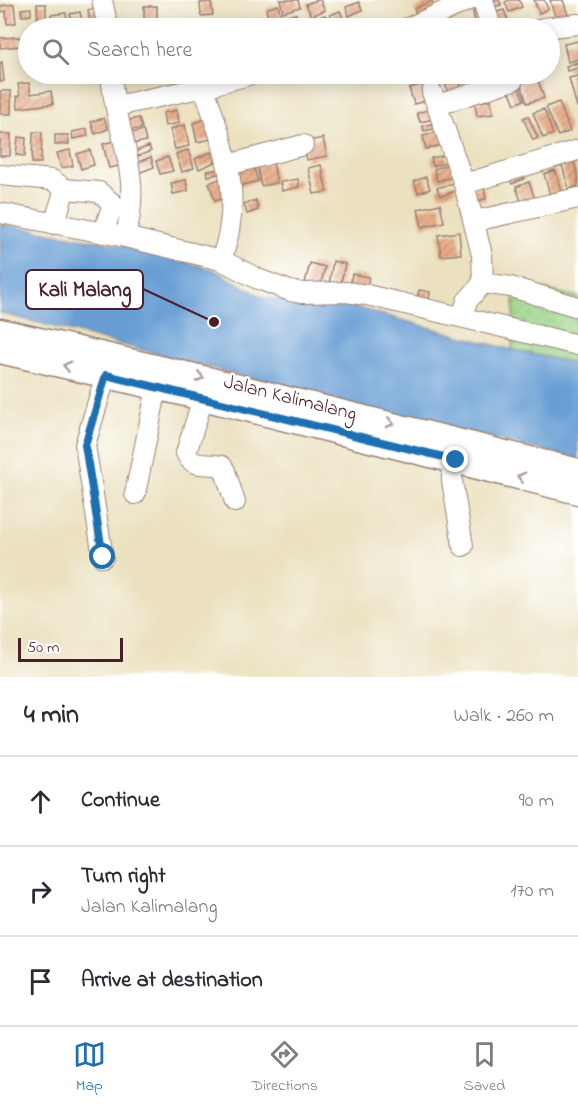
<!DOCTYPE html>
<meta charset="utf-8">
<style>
:root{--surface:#fff;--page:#f2f2f3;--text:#2b2b33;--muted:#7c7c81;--line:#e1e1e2;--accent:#1f6fb2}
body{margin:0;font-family:"Indie Flower",sans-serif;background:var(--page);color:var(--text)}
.scale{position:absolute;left:18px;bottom:15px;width:105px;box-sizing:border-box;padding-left:6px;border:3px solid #4a1f2b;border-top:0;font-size:16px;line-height:21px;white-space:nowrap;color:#4a1f2b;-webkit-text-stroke:4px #fff;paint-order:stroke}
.stop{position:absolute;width:18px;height:18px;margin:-14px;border:4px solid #1f6fb2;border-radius:50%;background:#fff}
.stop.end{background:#1f6fb2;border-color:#fff;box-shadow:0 2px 6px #0008}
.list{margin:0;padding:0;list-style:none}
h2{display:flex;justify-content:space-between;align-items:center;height:78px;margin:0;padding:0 24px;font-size:26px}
h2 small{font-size:20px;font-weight:400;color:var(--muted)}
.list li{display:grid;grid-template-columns:39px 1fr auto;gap:18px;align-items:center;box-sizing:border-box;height:90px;padding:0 24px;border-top:2px solid var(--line)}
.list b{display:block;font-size:22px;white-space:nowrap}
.list p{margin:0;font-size:20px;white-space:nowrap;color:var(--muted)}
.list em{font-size:20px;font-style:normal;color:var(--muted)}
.icon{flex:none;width:33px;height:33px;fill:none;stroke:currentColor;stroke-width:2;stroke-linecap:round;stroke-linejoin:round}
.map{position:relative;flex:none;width:578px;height:677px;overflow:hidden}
.search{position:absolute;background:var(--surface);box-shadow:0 3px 15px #0003;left:18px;right:18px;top:18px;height:66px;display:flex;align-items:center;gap:15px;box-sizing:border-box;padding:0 21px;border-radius:33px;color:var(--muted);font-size:22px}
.sheet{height:348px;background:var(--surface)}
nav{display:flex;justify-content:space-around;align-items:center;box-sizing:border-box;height:84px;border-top:2px solid var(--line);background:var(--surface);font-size:16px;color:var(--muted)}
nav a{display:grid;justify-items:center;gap:3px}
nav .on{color:var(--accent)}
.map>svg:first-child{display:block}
.grass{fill:url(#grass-dots);stroke:#727959;stroke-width:1.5}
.water{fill:#679ed4;stroke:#585e80;stroke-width:1.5}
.building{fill:url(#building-hatch)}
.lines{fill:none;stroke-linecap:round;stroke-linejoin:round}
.minor-casing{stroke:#9a8075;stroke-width:22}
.major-casing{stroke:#9a8075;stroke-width:27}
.minor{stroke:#fff;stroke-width:20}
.major{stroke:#fff;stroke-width:24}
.oneway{stroke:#ae9aa0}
.route{stroke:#1f6fb2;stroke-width:8}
.labels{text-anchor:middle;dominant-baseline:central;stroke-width:5;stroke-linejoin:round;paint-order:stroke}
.street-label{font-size:20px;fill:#4a1f2b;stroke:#fff}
.leader{fill:none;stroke:#4a1f2b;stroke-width:2}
.callout-dot{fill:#4a1f2b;stroke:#fff;stroke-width:2}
.callout{fill:#fff;stroke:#4a1f2b;stroke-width:2}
.callout-label{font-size:21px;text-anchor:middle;font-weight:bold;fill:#4a1f2b}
</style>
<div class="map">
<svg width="578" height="677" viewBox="0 0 578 677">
<defs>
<pattern id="grass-dots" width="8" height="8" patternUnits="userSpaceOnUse" patternTransform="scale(1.5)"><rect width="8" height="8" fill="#9ad387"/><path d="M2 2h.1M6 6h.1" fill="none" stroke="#86b575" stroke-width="1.8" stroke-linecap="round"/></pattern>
<pattern id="building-hatch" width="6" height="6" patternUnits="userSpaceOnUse" patternTransform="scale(1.5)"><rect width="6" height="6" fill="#e8aa84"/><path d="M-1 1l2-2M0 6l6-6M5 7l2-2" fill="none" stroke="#be8a6c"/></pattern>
</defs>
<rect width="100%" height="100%" fill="#fff"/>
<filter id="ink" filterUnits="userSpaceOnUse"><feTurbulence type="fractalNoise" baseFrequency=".0167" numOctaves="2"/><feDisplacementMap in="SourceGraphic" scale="12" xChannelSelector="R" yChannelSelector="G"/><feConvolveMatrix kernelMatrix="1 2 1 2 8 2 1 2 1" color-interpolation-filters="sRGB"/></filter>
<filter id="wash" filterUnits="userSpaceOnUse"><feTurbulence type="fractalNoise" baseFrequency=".008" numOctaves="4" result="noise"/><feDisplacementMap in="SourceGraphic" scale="24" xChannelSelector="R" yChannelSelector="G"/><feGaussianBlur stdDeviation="1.35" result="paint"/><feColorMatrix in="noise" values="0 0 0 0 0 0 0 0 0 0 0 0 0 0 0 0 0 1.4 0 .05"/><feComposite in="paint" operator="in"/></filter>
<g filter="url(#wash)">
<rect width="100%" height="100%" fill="#ebe1bf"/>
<!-- grass -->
<path class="grass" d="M 515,283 L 578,297 L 578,364 L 512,350 Z"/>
<!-- water -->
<path class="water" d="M 0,224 L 131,247 L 214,270 L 264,298 L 343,304 L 512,350 L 578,364 L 578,459 L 354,405 L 0,313 Z"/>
<g id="blocks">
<!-- building -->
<path class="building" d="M 280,0 L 298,0 L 300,7 L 283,12 Z
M 317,0 L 320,0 L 325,10 L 311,16 L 306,4 Z
M 486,0 L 499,0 L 501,5 L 489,8 Z
M 509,0 L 519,0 L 522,7 L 509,12 L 505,2 Z
M 534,0 L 544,0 L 548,9 L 539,13 Z
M 550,0 L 563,0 L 568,15 L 556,19 Z
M 432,1 L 436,12 L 419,19 L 414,9 Z
M 211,2 L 213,15 L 201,16 L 200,3 Z
M 359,2 L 362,10 L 349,16 L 346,7 Z
M 14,4 L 16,23 L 7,24 L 6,11 L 0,12 L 0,6 Z
M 37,4 L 46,4 L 46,25 L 38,25 Z
M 278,5 L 285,28 L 271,28 L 266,9 Z
M 144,6 L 157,6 L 157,23 L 144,23 Z
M 31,8 L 31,15 L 22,16 L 21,9 Z
M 101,8 L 102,21 L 90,23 L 88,10 Z
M 483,10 L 487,26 L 476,28 L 473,12 Z
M 504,10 L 510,26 L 495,28 L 490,14 Z
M 340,11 L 346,24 L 336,28 L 330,15 Z
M 80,12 L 84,28 L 73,28 L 70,14 Z
M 66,13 L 68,28 L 53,28 L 51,15 Z
M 296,14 L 300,28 L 290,28 L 287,16 Z
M 325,15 L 328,23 L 313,28 L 310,21 Z
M 394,22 L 397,28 L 379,28 Z
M 446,23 L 448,28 L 432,28 Z
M 20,37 L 20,46 L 0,48 L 0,38 Z
M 578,41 L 578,59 L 568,62 L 564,44 Z
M 2,62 L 4,81 L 0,82 L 0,63 Z
M 578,62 L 578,68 L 567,71 L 566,66 Z
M 433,74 L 457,74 L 462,89 L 448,93 L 443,76 L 435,79 Z
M 470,74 L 483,74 L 485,78 L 473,82 Z
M 536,74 L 544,98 L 527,103 L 519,79 Z
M 578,76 L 578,107 L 577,107 L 569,78 Z
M 29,83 L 31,94 L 51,91 L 53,104 L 18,108 L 17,96 L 20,96 L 18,84 Z
M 517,83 L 524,100 L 515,104 L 508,87 Z
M 423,84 L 428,100 L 414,104 L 409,88 Z
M 0,91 L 11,91 L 11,114 L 0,114 Z
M 491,100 L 493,114 L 477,116 L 475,103 Z
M 559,102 L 570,131 L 558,136 L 546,107 Z
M 435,108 L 438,118 L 420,122 L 417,113 Z
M 544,109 L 553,134 L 543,138 L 533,113 Z
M 177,110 L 179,123 L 165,126 L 163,113 Z
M 528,116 L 538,138 L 533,140 L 523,118 Z
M 104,118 L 108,129 L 95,134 L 91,122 Z
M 139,118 L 142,128 L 127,131 L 125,121 Z
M 207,119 L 212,139 L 197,142 L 193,123 Z
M 440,122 L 441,128 L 424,131 L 423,126 Z
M 185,125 L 189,146 L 175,149 L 170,129 Z
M 87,129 L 88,136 L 73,139 L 72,132 Z
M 143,130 L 146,141 L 133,144 L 131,133 Z
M 442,131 L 445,144 L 426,149 L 423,136 Z
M 33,132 L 42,132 L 41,163 L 32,163 Z
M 0,134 L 11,134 L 10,156 L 0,156 Z
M 55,135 L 68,135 L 69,144 L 55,145 Z
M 18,137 L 26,138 L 25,156 L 16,155 Z
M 323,138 L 327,156 L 307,160 L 302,142 Z
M 118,140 L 124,165 L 109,168 L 103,144 Z
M 149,146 L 151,151 L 136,157 L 134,152 Z
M 70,150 L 73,166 L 61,168 L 57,153 Z
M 90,150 L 94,165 L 81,169 L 77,154 Z
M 188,150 L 194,168 L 182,172 L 176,154 Z
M 211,152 L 215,162 L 199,169 L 195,159 Z
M 446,155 L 448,162 L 433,166 L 431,158 Z
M 151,157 L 154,167 L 138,173 L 134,164 Z
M 168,157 L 173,171 L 160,174 L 156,161 Z
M 573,158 L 578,177 L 578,186 L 569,189 L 561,162 Z
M 273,163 L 277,183 L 261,186 L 257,166 Z
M 253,164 L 258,181 L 240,186 L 236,168 Z
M 450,164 L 453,177 L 437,181 L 434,169 Z
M 321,165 L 327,192 L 314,194 L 308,168 Z
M 223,169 L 223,173 L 208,176 L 207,171 Z
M 555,170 L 562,191 L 550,195 L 544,174 Z
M 523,173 L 525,178 L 512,184 L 509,178 Z
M 426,177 L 430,189 L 418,193 L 414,181 Z
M 222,178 L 228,197 L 215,201 L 209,183 Z
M 298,179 L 299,187 L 282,191 L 280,182 Z
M 186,180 L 188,191 L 173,194 L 171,183 Z
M 529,182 L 535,199 L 522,204 L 516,187 Z
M 454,183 L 456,191 L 440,196 L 437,188 Z
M 484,187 L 486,199 L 477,201 L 474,189 Z
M 256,200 L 258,210 L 247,214 L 244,204 Z
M 440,204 L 444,222 L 422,227 L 418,209 Z
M 459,232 L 461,254 L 441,256 L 438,235 Z
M 333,261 L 345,264 L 340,287 L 329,285 Z
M 310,263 L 325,267 L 319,291 L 304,287 Z
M 352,274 L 369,277 L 366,292 L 349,289 Z
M 419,290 L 430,292 L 429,301 L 417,299 Z"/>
</g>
</g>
<g filter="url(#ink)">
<use href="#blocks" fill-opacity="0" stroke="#9a8075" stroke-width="1.5"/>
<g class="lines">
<defs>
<path id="minor" d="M 102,0 L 108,28
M 483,0 L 491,28
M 408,28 L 469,0
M 543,28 L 578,24
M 111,74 C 115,134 144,173 125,237
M 204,87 C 224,150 245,195 221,260
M 432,92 L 464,184
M 438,105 L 513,80
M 116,106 L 204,87 L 252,74
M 228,165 L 303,145
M 0,175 L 52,180 L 65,189 L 99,192 L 113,204 L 103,233
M 0,213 L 125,237 L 221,260 L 258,279 L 290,291 L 303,293 L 346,292 L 367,295 L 578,345
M 475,221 L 578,198
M 54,224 L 65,189
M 483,283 L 511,287 L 578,307
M 462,317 L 467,301 L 483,283 L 482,255 L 464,184 L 578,150
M 203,398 L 186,453 C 192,469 207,462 222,466 L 225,471 L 235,502
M 460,450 L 452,472 L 452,481 L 463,546
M 135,494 L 160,373
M 103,557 L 85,445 L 110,361"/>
<path id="major" d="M 0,331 L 207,379 L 578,471
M 0,351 L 203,398 L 578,492"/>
</defs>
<!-- minor casing -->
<use href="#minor" class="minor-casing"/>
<!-- major casing -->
<use href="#major" class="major-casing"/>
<!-- minor -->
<use href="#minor" class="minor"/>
<!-- major -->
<use href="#major" class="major"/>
</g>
<!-- one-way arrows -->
<defs><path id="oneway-chevron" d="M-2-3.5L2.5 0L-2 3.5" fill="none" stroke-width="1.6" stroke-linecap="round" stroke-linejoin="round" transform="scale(1.5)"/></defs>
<g class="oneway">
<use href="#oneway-chevron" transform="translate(67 366) rotate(-167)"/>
<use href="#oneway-chevron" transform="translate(200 377) rotate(13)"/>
<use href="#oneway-chevron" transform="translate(390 423) rotate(14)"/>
<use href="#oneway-chevron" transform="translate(521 477) rotate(-166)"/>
</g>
</g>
<g class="lines" filter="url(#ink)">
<!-- route -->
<path class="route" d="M 103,557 L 85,445 L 106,375 L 456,460"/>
</g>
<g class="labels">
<!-- street labels -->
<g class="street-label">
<text transform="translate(290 399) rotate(14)">Jalan Kalimalang</text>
</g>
</g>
<!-- callouts -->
<path class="leader" d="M214 322L143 289"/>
<circle class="callout-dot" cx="214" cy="322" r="6"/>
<rect class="callout" x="26" y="270" width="117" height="39" rx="6"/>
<g class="callout-label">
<text x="85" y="296">Kali Malang</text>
</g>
</svg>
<div class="scale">50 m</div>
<div class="stop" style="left:103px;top:557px"></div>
<div class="stop end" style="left:456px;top:460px"></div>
<div class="search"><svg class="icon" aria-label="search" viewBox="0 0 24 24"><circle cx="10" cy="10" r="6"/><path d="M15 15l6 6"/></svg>Search here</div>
</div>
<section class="sheet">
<h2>4 min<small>Walk · 260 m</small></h2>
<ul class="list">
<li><svg class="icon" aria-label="ahead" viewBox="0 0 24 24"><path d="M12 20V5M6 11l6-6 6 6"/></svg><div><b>Continue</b></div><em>90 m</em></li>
<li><svg class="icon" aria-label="right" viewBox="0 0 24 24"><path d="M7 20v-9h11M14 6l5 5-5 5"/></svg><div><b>Turn right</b><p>Jalan Kalimalang</p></div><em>170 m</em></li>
<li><svg class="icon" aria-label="arrive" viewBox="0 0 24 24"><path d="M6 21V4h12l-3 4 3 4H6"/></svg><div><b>Arrive at destination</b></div></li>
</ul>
</section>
<nav>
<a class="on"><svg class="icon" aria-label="map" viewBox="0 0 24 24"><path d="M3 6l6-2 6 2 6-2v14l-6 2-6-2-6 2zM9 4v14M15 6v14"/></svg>Map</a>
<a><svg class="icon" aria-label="directions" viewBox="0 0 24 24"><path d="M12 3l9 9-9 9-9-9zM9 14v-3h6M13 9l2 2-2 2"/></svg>Directions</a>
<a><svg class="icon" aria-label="saved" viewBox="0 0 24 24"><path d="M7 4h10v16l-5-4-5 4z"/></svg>Saved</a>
</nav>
